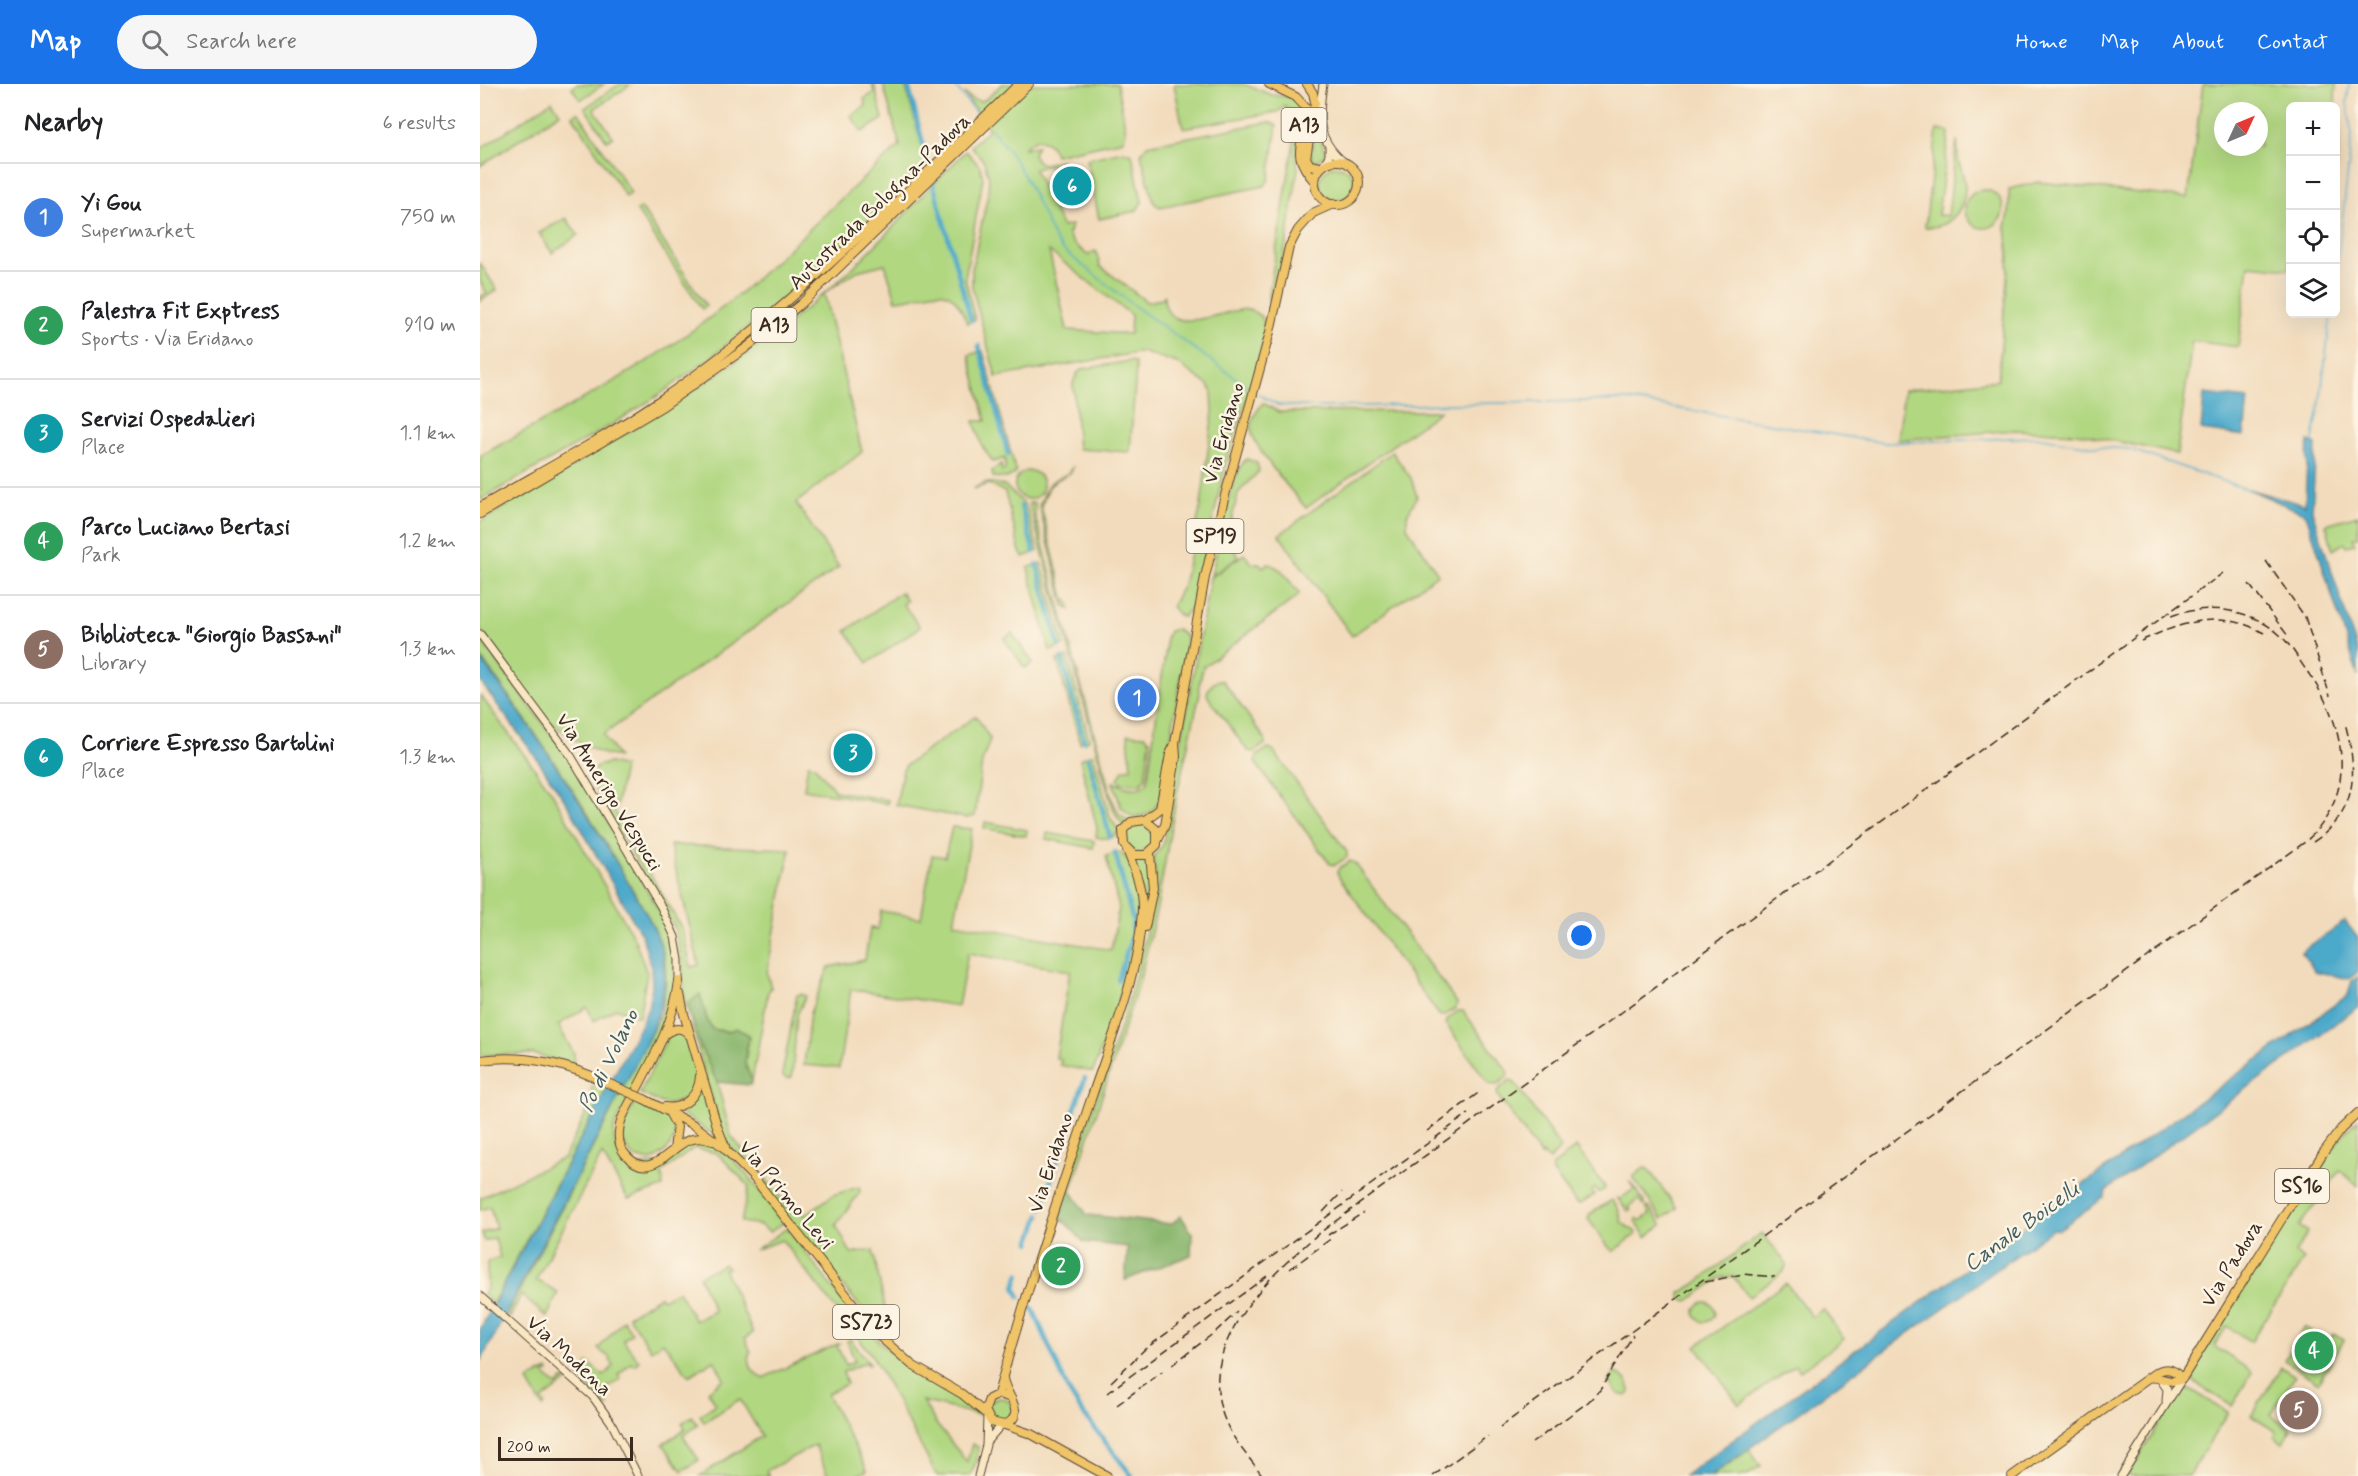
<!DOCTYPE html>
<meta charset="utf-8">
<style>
:root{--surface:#fff;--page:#f6f6f6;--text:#202124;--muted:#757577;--line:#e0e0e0;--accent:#1a73e8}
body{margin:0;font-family:Mynerve,sans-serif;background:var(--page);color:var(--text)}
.controls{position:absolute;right:18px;top:18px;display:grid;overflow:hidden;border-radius:9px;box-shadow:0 6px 24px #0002}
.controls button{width:54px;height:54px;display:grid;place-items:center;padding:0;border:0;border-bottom:2px solid var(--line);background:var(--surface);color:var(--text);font:30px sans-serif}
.compass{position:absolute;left:1734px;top:18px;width:54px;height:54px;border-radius:50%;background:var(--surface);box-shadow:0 6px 24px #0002;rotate:46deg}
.scale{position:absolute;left:18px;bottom:15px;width:135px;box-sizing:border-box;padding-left:6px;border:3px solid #3b2a1e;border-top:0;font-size:16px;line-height:21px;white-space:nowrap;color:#3b2a1e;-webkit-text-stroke:4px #fcf5e5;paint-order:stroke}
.you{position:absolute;left:1102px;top:852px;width:21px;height:21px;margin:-15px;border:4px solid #fff;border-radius:50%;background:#1a73e8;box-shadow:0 0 0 9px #1a73e833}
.badge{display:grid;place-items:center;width:39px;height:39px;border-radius:50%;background:var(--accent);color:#fff;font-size:20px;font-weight:700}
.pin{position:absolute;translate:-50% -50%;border:3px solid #fff;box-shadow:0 2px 6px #0006}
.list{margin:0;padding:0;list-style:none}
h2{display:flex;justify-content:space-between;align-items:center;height:78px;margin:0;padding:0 24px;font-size:26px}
h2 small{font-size:20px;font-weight:400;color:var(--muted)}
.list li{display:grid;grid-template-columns:39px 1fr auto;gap:18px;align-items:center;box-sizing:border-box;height:108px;padding:0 24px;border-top:2px solid var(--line)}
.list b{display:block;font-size:22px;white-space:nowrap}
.list p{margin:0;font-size:20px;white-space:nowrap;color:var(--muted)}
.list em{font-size:20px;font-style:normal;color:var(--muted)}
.icon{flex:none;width:33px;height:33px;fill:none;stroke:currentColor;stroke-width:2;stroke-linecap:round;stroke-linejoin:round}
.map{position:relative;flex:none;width:1878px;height:1392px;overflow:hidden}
header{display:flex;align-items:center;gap:36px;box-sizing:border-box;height:84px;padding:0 30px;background:var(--accent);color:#fff}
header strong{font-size:28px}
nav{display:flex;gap:33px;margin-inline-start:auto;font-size:21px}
.search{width:420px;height:54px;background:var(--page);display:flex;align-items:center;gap:15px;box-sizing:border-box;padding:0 21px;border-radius:33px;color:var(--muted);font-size:22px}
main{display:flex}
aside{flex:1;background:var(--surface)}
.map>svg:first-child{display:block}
.green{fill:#b1d781;stroke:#768050;stroke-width:1.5;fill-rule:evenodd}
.forest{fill:#8cb86f;stroke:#647146;stroke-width:1.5}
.water{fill:#4ba9ca;stroke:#436a74;stroke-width:1.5}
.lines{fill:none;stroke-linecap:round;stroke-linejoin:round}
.stream{stroke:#4ba9ca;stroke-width:1.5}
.canal{stroke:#4ba9ca;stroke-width:4.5}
.secondary-casing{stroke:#564536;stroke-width:9}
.primary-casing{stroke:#564536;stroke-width:10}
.highway-casing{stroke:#564536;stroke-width:10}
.secondary{stroke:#f9e7c3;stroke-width:7}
.primary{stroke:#f0c469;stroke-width:8}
.highway{stroke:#f0c469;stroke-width:8}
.rail{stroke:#3b2a1e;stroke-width:1.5;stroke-dasharray:9 4.5;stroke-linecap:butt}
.primary-bridge-casing{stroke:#564536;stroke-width:10;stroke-linecap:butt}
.primary-bridge{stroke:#f0c469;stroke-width:8}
.labels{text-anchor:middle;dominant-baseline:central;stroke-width:5;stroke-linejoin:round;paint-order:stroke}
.shield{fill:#fcf5e5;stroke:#75675a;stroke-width:1.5}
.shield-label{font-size:20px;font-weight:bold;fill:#3b2a1e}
.street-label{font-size:21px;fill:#3b2a1e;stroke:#fcf5e5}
.water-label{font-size:22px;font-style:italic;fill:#415d63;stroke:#fcf5e5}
</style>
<header>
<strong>Map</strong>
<div class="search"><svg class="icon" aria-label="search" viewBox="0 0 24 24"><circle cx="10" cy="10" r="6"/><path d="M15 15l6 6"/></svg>Search here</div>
<nav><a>Home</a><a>Map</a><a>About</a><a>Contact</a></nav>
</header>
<main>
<aside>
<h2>Nearby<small>6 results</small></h2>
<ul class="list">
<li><span class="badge" style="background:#3f7fe0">1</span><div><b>Yi Gou</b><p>Supermarket</p></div><em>750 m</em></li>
<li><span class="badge" style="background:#2e9e5b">2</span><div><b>Palestra Fit Exptress</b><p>Sports · Via Eridano</p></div><em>910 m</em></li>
<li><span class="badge" style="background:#0f9aa8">3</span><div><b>Servizi Ospedalieri</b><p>Place</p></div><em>1.1 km</em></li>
<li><span class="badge" style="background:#2e9e5b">4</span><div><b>Parco Luciano Bertasi</b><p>Park</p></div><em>1.2 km</em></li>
<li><span class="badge" style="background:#8d6e63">5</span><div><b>Biblioteca &quot;Giorgio Bassani&quot;</b><p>Library</p></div><em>1.3 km</em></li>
<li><span class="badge" style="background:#0f9aa8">6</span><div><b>Corriere Espresso Bartolini</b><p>Place</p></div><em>1.3 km</em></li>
</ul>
</aside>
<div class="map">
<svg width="1878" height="1392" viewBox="0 0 1878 1392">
<rect width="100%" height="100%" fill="#fcf5e5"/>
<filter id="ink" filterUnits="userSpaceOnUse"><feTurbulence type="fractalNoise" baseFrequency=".0167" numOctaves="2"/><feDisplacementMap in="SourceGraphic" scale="12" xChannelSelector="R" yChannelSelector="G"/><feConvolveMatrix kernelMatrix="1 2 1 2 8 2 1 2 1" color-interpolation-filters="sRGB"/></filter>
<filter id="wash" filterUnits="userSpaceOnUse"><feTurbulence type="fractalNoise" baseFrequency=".008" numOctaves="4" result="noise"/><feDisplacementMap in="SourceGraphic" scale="24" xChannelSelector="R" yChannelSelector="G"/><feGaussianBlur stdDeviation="1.35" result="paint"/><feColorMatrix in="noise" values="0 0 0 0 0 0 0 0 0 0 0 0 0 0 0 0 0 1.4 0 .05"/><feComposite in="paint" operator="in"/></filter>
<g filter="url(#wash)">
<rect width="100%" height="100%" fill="#f2dbbc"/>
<!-- green -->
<path class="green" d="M 97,0 L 124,0 L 100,16 L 92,4 Z
M 140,0 L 150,1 L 114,25 L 133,53 L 127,57 L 105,24 Z
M 392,0 L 394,0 L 403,35 L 382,48 L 371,32 L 386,22 L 384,15 L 394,9 Z
M 403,0 L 425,0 L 447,80 L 326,196 L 225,278 L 179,311 L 133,340 L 0,416 L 0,372 C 86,324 175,280 252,216 C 310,168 361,111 420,62 Z
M 522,0 L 637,0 L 646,47 L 643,56 L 575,71 C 572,60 567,57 556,55 L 543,64 L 557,62 L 553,70 L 558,78 L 564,80 L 581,76 L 581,79 L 554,85 L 582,143 L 592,141 L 588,150 L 593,159 L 608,171 L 616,167 L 620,182 L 667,218 L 682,215 L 684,212 C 684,216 685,222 687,226 C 698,250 749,224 769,225 L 782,233 L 786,248 L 773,296 L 746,378 L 714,520 L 703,533 L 697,530 L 692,522 L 703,501 L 721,421 L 733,328 L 732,308 L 728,301 L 697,279 L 662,268 L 516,293 L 492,203 L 492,185 L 508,110 L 509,93 L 504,77 L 491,62 L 509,45 L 484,9 C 503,25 506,15 522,0 ZM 569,167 L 651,231 L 650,250 L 587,246 Z
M 694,0 L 763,0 L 792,11 L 810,13 L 824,24 L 816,71 L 818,84 L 807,156 L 796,205 L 788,215 L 819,27 L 806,25 L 806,22 L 797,28 L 703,44 Z
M 1723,0 L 1856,0 L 1855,14 L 1860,50 L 1856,86 L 1856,22 L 1810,22 L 1810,185 L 1769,181 L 1758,263 L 1712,257 L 1697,370 L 1597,349 L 1534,346 L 1418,356 L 1424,306 L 1518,296 L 1529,172 L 1526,143 L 1529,130 L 1529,105 L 1559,98 L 1708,114 ZM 1743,27 L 1779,27 L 1779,63 L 1743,63 Z
M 72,17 L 80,29 L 0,82 L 0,65 Z
M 98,28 L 151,109 L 146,113 L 93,32 Z
M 789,38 L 797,41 L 789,96 L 784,102 L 680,123 L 674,119 L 661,70 L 667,61 Z
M 836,43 L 846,71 L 834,78 L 831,70 Z
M 1457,46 L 1469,48 L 1458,131 L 1468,132 L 1477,56 C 1478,61 1478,68 1478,74 C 1480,84 1484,92 1485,102 C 1486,125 1469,146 1445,143 Z
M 486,67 L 500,82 L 503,94 L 485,194 L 495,236 L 487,239 C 470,192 455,212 416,216 L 405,180 L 377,187 L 344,209 L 382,368 L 316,419 L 359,483 L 123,651 L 138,673 L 123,670 L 95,656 L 67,636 L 0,545 L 0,438 C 118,366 239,298 345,209 C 396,165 438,114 486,67 Z
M 643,67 L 652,70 L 662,118 L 656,127 L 619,135 L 607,75 Z
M840 99a17 17 0 1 1 34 0a17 17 0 1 1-34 0Z
M1485 125a19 19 0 1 1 38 0a19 19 0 1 1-38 0Z
M 161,124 L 226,222 L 222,225 L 157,127 Z
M 86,134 L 98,151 L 72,169 L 59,149 Z
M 0,179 L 17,206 L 0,217 L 0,213 L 7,209 L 0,198 Z
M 503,267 L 535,384 L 536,389 L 527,394 L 513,393 L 512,387 L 521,380 L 522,387 L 525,386 L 525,374 L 513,378 L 502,362 L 494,337 L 506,337 L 489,271 Z
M 651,277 L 655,279 L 656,285 L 650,368 L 598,365 L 593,299 L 597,290 L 602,285 Z
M 783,319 L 799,328 L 960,327 L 826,424 C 812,407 773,365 771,344 C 771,334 777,326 783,319 Z
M 912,368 L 931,394 L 937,413 L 927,431 L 927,443 L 958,490 L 872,552 L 799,451 Z
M 767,375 L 777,379 L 779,387 L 758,409 L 747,456 L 759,473 L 731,492 C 736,471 752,383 767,375 Z
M 594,382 L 590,389 L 575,397 L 569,403 L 561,422 L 585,517 L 588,516 L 590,525 L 584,521 L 559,422 L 568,402 L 574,396 L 589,389 Z
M535 401a14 14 0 1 1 28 0a14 14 0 1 1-28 0Z
M 504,399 L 513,399 L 525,402 L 546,422 L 558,467 L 543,473 L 540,468 L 525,408 L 509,400 L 493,405 Z
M 549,419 L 555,419 L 555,431 L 632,715 L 639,730 L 648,736 L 643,741 L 636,731 L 630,715 Z
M 1878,431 L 1878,453 L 1873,454 L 1875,460 L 1866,462 L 1864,459 L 1853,466 L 1846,440 Z
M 764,470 L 772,480 L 779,479 L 783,483 L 788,479 L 801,486 L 819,509 L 818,512 L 723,583 L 719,602 L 720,609 L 697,709 L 677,823 L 660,895 L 591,1107 L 586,1105 L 644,932 L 658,883 L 677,800 L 673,774 L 683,761 L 730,494 Z
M 561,479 L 584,561 L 570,567 L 548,484 Z
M 421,508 L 427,517 L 423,520 L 440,543 L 388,579 L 366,547 Z
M 696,545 L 706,552 L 706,563 L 681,712 C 675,727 668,734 651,732 L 641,723 L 633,698 C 643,702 656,709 667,699 L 686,564 L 686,555 L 689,547 Z
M 532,549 L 553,579 L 545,584 L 524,555 Z
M 0,555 L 74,654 L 108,704 L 181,830 L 194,863 L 195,911 L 184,946 L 135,1041 C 131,1059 138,1070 152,1081 C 162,1080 176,1082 184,1078 C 195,1073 202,1059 214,1057 C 245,1052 287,1117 303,1139 L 290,1148 L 280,1141 L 261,1138 L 269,1102 L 237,1069 L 214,1064 L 182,1088 L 183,1103 L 148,1115 L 122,1070 L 56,1196 L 78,1208 L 67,1233 L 41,1211 L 30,1234 L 27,1231 L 180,932 C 185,913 188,888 183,868 C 175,840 158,816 144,791 C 101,714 52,643 0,572 Z
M 587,573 L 609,656 L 600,659 L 577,576 Z
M 738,596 L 743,597 L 785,655 L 785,660 L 774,668 L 768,667 L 728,613 C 725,605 732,601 738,596 Z
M 0,611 L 71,707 L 154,854 L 167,889 L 159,933 L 136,924 L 114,937 L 107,923 L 78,941 L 94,970 L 93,980 L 53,970 L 0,971 Z
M 496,632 L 510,655 L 502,678 L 495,732 L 486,734 L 416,721 L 423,686 L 426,681 Z
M 648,650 L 665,651 L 670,657 L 665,695 L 660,700 L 642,699 L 638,695 L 643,686 L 651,684 Z
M 788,664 L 793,666 L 867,768 L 867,773 L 855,781 L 850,780 L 775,678 L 777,672 Z
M 613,670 L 630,733 L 639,747 C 634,755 624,755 616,753 L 617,744 L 600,675 Z
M 130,679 L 144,683 L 135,728 L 202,845 L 211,883 L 219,881 L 190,761 L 310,765 L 287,889 L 291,904 L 288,908 L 272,997 L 265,979 L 269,951 L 232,945 L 227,935 L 220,911 L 220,962 L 237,998 L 251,1052 L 309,1123 L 314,1119 L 325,1131 L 353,1111 L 379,1103 L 380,1108 L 356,1141 L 371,1170 L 393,1166 L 405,1224 L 390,1235 L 309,1136 L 282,1097 L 248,1060 L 241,1046 L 204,915 L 203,884 L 195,845 L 112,700 C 108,687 117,680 130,679 Z
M 328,680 L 334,681 L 355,707 L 408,716 L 407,720 L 324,705 Z
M 657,737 L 672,742 L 676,757 L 666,769 L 655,769 L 647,763 L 645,747 Z
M 505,738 L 547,746 L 546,752 L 504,744 Z
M 472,743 L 492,745 L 474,839 L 631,866 L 639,824 L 626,772 L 639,768 C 647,772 650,781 653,790 C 670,852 633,929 613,988 L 580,981 L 581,975 L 576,974 L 590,887 L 488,869 L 478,922 L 371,905 L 359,984 L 324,981 L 330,929 L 349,883 L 385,876 L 390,844 L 398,845 L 401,827 L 441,834 L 452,771 L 465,773 Z
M 567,749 L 614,757 L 613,764 L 566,755 Z
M 650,770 L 661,775 L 666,774 L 671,797 L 667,819 L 665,818 Z
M 870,777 L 875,779 L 977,919 L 976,924 L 963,932 L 959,931 L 859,793 L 857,788 L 859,784 Z
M 321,910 L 326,912 L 317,931 L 312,993 L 307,995 L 302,991 L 317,911 Z
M 978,927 L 983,927 L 1028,988 L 1027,993 L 1017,1001 L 1009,1000 L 966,940 L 968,935 Z
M 199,946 L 206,953 L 217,988 L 218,994 L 211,1012 C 185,1025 185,1021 160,1009 L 187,954 L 190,949 Z
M 1030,996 L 1035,999 L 1081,1064 L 1069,1076 L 1063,1070 L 1061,1072 L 1018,1012 L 1017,1007 Z
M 222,1000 L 240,1055 L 196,1026 Z
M 119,1001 L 127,1004 L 13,1219 L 3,1210 L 7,1205 L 7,1178 L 20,1173 L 15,1154 L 4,1157 L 2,1149 L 16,1144 L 10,1123 L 0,1126 L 0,1114 L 84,1074 L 110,1021 L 108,1018 L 115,1011 L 111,1006 L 112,1003 Z
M 156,1016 C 165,1021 180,1024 187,1031 C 205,1048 188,1071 170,1077 L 154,1073 C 133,1056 146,1035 156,1016 Z
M 1878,1035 L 1878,1102 L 1860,1086 L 1819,1142 L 1828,1148 L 1815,1169 L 1824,1175 L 1771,1258 L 1747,1242 L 1734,1262 L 1772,1288 L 1752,1322 L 1715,1299 L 1711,1287 L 1833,1093 L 1859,1055 Z
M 1096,1063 L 1125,1103 L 1124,1106 L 1118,1108 L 1115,1104 L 1111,1107 L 1114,1111 L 1101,1120 L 1096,1119 L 1073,1088 L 1072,1083 Z
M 1164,1084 L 1168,1085 L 1197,1124 L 1182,1135 L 1154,1095 L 1154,1092 Z
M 1149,1097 L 1165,1118 L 1164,1121 L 1159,1115 L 1149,1123 L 1151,1126 L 1148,1127 L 1137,1114 L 1140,1115 L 1154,1105 Z
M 1132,1116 L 1138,1124 L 1142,1139 L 1156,1148 L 1155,1151 L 1134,1167 L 1130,1165 L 1108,1135 L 1110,1130 Z
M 1166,1123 L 1170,1124 L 1182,1141 L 1166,1153 L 1155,1137 L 1157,1134 L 1160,1137 L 1170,1130 Z
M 307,1144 C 343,1190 376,1241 421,1277 C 445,1297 474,1309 498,1328 L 499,1331 L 442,1317 L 457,1341 L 487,1378 L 492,1360 L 498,1363 L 497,1376 L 490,1392 L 457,1392 L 393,1273 L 302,1156 L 275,1166 Z
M 1282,1149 L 1306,1179 L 1306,1183 L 1303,1188 L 1269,1213 L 1253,1192 L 1240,1194 L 1208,1217 L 1201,1215 L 1200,1209 L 1214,1201 Z
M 244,1180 L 248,1184 L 244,1185 L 273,1249 L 265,1254 L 271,1268 L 269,1269 C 269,1282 271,1288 283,1294 L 360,1259 L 357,1262 L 366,1281 L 375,1277 L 367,1257 L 370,1255 L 390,1280 L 388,1281 L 386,1278 L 363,1288 L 367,1300 L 348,1309 L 348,1312 L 387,1386 L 377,1392 L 348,1392 L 335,1361 L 286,1387 L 289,1392 L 220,1392 L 282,1352 L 260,1315 L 224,1338 L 220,1331 L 236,1320 L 228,1307 L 244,1295 L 234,1276 L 209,1292 L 183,1258 L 171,1266 L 148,1232 L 180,1212 L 183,1215 L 198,1207 L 215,1237 L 234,1227 L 219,1192 Z
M 1306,1199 L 1332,1233 L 1343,1225 L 1364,1255 L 1320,1287 L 1315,1281 L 1259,1321 L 1216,1262 Z
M1215 1228a10 10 0 1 1 20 0a10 10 0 1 1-20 0Z
M 143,1236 L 152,1249 L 143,1256 L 159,1277 L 155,1281 L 151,1279 L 138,1291 L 141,1295 L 121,1308 L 128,1322 L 126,1323 L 99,1292 L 108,1279 L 124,1292 L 133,1282 L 129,1273 L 118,1265 Z
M 1824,1243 L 1848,1258 L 1853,1250 L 1864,1256 L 1838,1299 L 1805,1276 Z
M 1801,1283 L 1815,1292 L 1791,1331 L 1811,1345 L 1803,1359 L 1794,1353 L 1797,1348 L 1771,1332 Z
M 68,1286 L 69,1288 L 64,1290 L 77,1302 L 84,1295 L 87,1297 L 62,1316 L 65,1320 L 63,1323 L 48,1297 L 51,1294 Z
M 1134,1289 C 1142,1289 1150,1300 1150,1308 L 1147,1312 L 1138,1310 L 1129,1297 Z
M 1710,1305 L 1748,1328 L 1709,1392 L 1647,1392 L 1698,1309 L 1701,1306 Z
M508 1326a12 12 0 1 1 24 0a12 12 0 1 1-24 0Z
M 212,1332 L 218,1341 L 203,1352 L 219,1376 L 202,1387 L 183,1360 L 206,1345 L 202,1339 Z
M 1269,1366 L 1281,1382 L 1266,1392 L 1232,1392 Z"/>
<!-- forest -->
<path class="forest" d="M 220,910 L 227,935 L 232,945 L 247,948 L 256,944 L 269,951 L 265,979 L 272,997 L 270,1001 L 237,998 L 220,962 L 208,920 Z
M 586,1105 L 591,1107 L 607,1131 L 691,1140 L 701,1132 L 712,1149 L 711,1171 L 645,1196 L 648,1163 L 604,1158 L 579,1132 Z"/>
<!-- water -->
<path class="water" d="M 1724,310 L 1768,315 L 1764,352 L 1721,346 Z
M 1828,357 L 1836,361 L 1832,427 L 1878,568 L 1878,592 L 1826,430 L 1768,405 L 1825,421 Z
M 0,574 C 53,645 102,718 146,795 C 159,819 179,845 183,872 C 189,904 179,931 166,960 L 0,1279 L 0,1246 L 161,940 L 168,924 L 172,902 L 171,882 L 162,852 L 89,723 L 58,676 L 0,597 Z
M 1865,837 L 1878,854 L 1878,888 L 1869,895 L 1835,887 L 1821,868 Z
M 1878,893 L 1878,923 L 1626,1107 L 1625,1113 L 1578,1146 L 1573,1145 L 1231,1392 L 1204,1392 L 1527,1155 L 1868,911 L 1872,897 Z"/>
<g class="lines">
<!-- stream -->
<path class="stream" d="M 473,0 L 497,30
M 511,45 C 541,77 556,117 575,156 L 582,165 L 649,218 L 771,305
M 1856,190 L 1872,51 L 1867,19 L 1869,0
M 778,310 L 798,321 L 839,323 L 1148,316 L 1405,359 L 1556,353 L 1616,363 L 1649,365 L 1769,406
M 1832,359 L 1839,326 L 1851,230"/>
<!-- canal -->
<path class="canal" d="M 428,0 L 448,79
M 453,99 L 491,236
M 499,262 L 528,370
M 541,422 L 554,468
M 557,481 L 579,562
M 582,575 L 604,657
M 608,673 L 630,753
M 635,768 L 653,837 L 652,852 L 638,896
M 579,1072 L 605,994
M 562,1124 L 577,1078
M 550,1159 L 560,1131
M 539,1190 L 535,1203 L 540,1213
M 549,1222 L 553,1225 L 588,1306 L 602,1328 L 652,1392"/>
</g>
</g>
<g filter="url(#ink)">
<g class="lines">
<defs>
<path id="secondary" d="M 843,0 C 838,33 836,55 864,78
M 843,81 L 849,72 L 849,64
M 0,550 L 91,672 L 181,823 L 195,853 L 199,876 L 199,897
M 0,1212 L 113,1313 L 131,1338 L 158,1392
M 1680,1295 L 1687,1305 L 1686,1317
M 508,1356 L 521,1341
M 498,1392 L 506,1361 L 507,1333
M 1641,1392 L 1702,1295"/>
<path id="primary" d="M835 99a22 22 0 1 1 44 0a22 22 0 1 1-44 0Z
M 665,736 L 677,746 L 677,761 L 666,771 L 654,771 L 644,761 L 643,746 L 651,738 L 665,736 L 680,725 L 690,670 L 695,660
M 678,756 L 685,741 L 696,673 L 695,659 L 725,493 L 744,415 L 790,248 L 809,163 L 818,146 L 833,129 L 853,120
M 665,843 L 673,804 L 670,769
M 199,897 C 193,947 164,989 142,1034 C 138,1046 136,1059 145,1070 C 170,1100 189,1063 209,1056 C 217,1053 225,1054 232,1057
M 200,910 L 204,930 L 237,1042 L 245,1062
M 185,950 C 194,944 202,942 209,951
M 0,976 C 38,971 74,977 109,991
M 164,1015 L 214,1041 L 243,1063 L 274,1094 L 398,1251 L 432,1281 L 482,1310 L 505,1329
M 185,1023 C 204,1026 219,1011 220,992
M 189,1028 L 197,1043 L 194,1065
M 523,1294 C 525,1311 549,1331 524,1341 L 511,1338 L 505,1326 L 509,1315 L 519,1310 L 531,1314
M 1668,1294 C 1680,1291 1689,1301 1702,1295
M 1702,1295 L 1843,1069 L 1861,1045 L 1878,1029
M 518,1310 C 545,1211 578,1113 611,1015 C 631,955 659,891 662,827 C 663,805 655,786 647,766
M 525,1341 L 551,1350 L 627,1392
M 1532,1392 L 1675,1289 C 1687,1282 1694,1285 1702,1295"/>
<path id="highway" d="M 789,0 L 816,13 L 826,24 C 828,59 806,65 835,98
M 827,0 L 833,9 L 835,18 L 826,74 L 830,81 L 841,83
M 0,423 C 60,388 123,355 180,316 C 312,226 424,109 539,0
M 0,430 L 183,322 L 266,264 L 322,219 L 549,0"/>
</defs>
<!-- secondary casing -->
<use href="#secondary" class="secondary-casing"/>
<!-- primary casing -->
<use href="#primary" class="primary-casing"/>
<!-- highway casing -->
<use href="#highway" class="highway-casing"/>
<!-- secondary -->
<use href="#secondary" class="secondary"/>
<!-- primary -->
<use href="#primary" class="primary"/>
<!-- highway -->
<use href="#highway" class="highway"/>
<!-- rail -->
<path class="rail" d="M 1786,477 L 1825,533 L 1850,612
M 1769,500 L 1808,552
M 1661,557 C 1702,538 1742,525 1784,549
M 1833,758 C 1878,729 1878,687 1865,639
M 947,1047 L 1001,1007
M 843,1128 L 862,1108
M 848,1151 L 883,1129
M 810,1185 L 852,1154
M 1225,1198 L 1263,1190 L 1295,1193
M 692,1281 L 734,1249 L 757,1228
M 631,1298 L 665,1265 L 988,1030
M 627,1309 L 787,1192
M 637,1321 L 683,1287
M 1020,1343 L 1825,758 C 1878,712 1867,643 1829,590 C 1820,578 1813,564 1802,553 C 1772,524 1729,519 1691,532
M 1052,1359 L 1108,1318 L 1120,1306 L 1153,1251
M 783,1392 C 771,1376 757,1361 748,1343 C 710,1266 785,1196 838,1150 L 1743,489
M 953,1392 L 1008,1352"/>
<defs>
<path id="primary-bridge" d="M 109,991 L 164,1015"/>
</defs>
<!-- primary-bridge casing -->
<use href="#primary-bridge" class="primary-bridge-casing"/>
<!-- primary-bridge -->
<use href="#primary-bridge" class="primary-bridge"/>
</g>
</g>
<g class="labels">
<!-- shield labels -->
<g class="shield">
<rect x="801.5" y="24" width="45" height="34" rx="4.5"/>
<rect x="271.5" y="224" width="45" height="34" rx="4.5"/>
<rect x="706.5" y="435" width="57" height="34" rx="4.5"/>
<rect x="1795" y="1085" width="54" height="34" rx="4.5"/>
<rect x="353" y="1221" width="66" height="34" rx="4.5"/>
</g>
<g class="shield-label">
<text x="824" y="41">A13</text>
<text x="294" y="241">A13</text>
<text x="735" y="452">SP19</text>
<text x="1822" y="1102">SS16</text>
<text x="386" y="1238">SS723</text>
</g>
<!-- street labels -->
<g class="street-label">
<text transform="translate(400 118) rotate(-44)">Autostrada Bologna-Padova</text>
<text transform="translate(744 349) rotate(-74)">Via Eridano</text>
<text transform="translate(129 708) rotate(58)">Via Amerigo Vespucci</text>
<text transform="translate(571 1079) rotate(-72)">Via Eridano</text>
<text transform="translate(306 1111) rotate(50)">Via Primo Levi</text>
<text transform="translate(1752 1180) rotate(-58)">Via Padova</text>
<text transform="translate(89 1272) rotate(43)">Via Modena</text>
</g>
<!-- water labels -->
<g class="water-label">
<text transform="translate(129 977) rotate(-64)">Po di Volano</text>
<text transform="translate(1542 1143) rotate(-36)">Canale Boicelli</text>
</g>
</g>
</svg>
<div class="controls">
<button>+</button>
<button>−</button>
<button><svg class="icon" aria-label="locate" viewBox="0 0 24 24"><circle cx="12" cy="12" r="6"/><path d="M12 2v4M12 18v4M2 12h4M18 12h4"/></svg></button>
<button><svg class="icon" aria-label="layers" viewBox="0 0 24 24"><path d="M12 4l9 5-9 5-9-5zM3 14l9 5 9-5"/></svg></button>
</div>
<svg class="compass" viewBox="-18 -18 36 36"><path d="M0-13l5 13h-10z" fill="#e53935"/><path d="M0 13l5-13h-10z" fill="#757577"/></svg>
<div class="scale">200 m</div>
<div class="you"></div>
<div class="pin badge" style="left:657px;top:614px;background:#3f7fe0">1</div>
<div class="pin badge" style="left:581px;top:1182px;background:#2e9e5b">2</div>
<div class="pin badge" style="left:373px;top:669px;background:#0f9aa8">3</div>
<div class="pin badge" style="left:1834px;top:1267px;background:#2e9e5b">4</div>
<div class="pin badge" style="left:1819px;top:1326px;background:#8d6e63">5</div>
<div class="pin badge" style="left:592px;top:102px;background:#0f9aa8">6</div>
</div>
</main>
